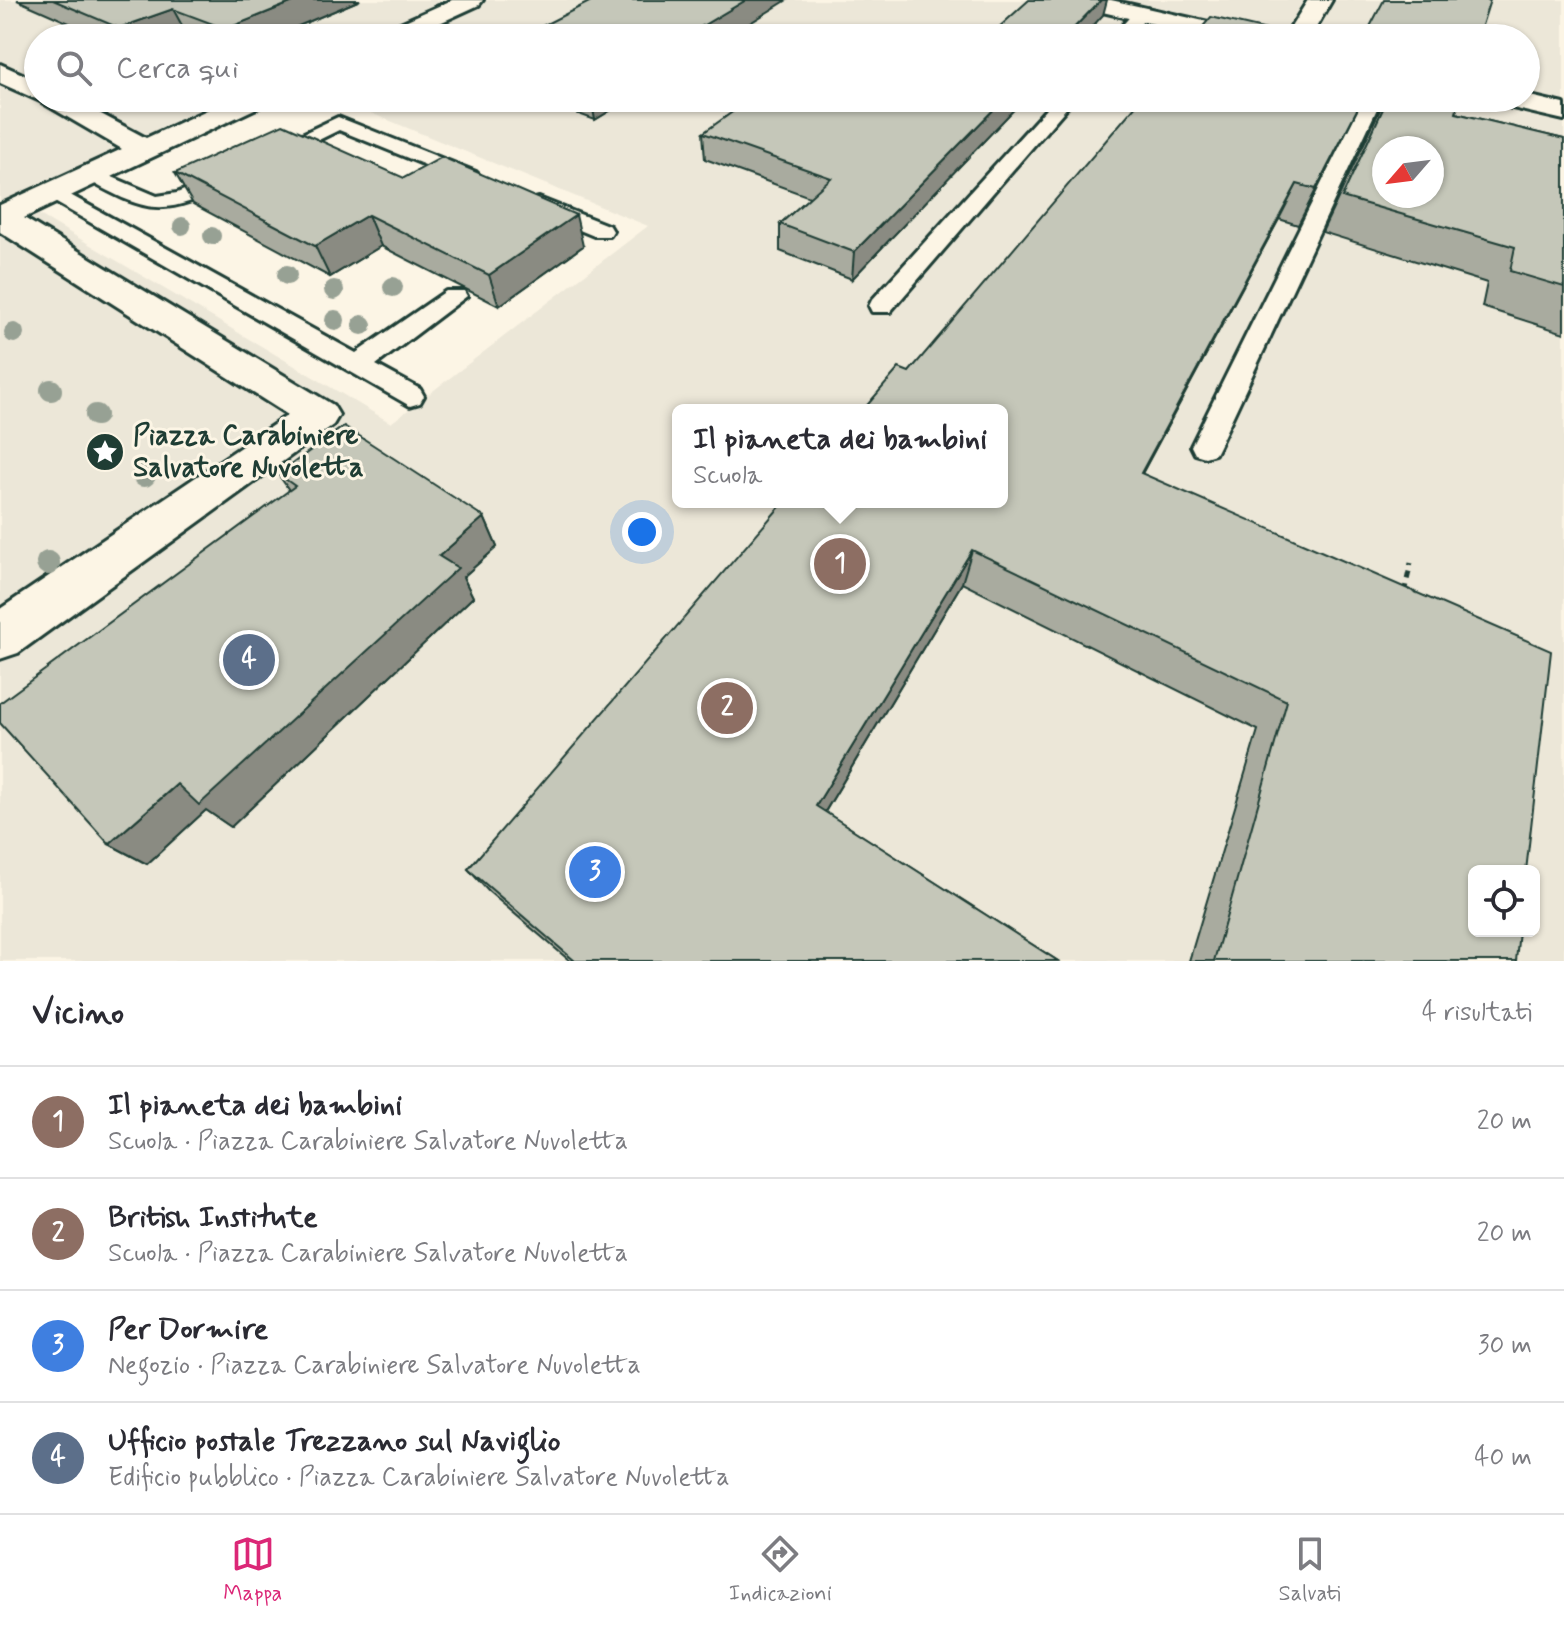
<!DOCTYPE html>
<html lang="it">
<meta charset="utf-8">
<style>
:root{--surface:#fff;--page:#f2f2f3;--text:#2b2b33;--muted:#7c7c81;--line:#e1e1e2;--accent:#db2777}
body{margin:0;font-family:Mynerve,sans-serif;background:var(--page);color:var(--text)}
.controls{position:absolute;right:24px;bottom:24px;display:grid;overflow:hidden;border-radius:12px;box-shadow:0 2px 6px #0004}
.controls button{width:72px;height:72px;display:grid;place-items:center;padding:0;border:0;border-bottom:2px solid var(--line);background:var(--surface);color:var(--text);font:40px sans-serif}
.compass{position:absolute;left:1372px;top:136px;width:72px;height:72px;border-radius:50%;background:var(--surface);box-shadow:0 2px 6px #0004;rotate:242deg}
.you{position:absolute;left:642px;top:532px;width:28px;height:28px;margin:-20px;border:6px solid #fff;border-radius:50%;background:#1a73e8;box-shadow:0 0 0 12px #1a73e833}
.badge{display:grid;place-items:center;width:52px;height:52px;border-radius:50%;background:var(--accent);color:#fff;font-size:26px;font-weight:700}
.pin{position:absolute;translate:-50% -50%;border:4px solid #fff;box-shadow:0 2px 8px #0006}
.popup{position:absolute;left:672px;top:404px;width:336px;height:104px;box-sizing:border-box;display:grid;place-content:center;border-radius:12px;background:var(--surface);filter:drop-shadow(0 2px 6px #0005);font-size:26px;white-space:nowrap;color:var(--muted)}
.popup b{font-size:30px;color:var(--text)}
.popup::after{content:'';position:absolute;left:50%;top:100%;margin-left:-16px;border:16px solid transparent;border-top-color:var(--surface)}
.list{margin:0;padding:0;list-style:none}
h2{display:flex;justify-content:space-between;align-items:center;height:104px;margin:0;padding:0 32px;font-size:34px}
h2 small{font-size:26px;font-weight:400;color:var(--muted)}
.list li{display:grid;grid-template-columns:52px 1fr auto;gap:24px;align-items:center;box-sizing:border-box;height:112px;padding:0 32px;border-top:2px solid var(--line)}
.list b{display:block;font-size:30px;white-space:nowrap}
.list p{margin:0;font-size:26px;white-space:nowrap;color:var(--muted)}
.list em{font-size:26px;font-style:normal;color:var(--muted)}
.icon{flex:none;width:44px;height:44px;fill:none;stroke:currentColor;stroke-width:2;stroke-linecap:round;stroke-linejoin:round}
.map{position:relative;flex:none;width:1564px;height:961px;overflow:hidden}
.search{position:absolute;background:var(--surface);box-shadow:0 2px 6px #0004;left:24px;right:24px;top:24px;height:88px;display:flex;align-items:center;gap:20px;box-sizing:border-box;padding:0 28px;border-radius:44px;color:var(--muted);font-size:30px}
.sheet{height:552px;background:var(--surface)}
nav{display:flex;justify-content:space-around;align-items:center;box-sizing:border-box;height:112px;border-top:2px solid var(--line);background:var(--surface);font-size:22px;color:var(--muted)}
nav a{display:grid;justify-items:center;gap:4px}
nav .on{color:var(--accent)}
.map>svg:first-child{display:block}
.built{fill:#ece7d8;fill-rule:evenodd}
.lines{fill:none;stroke-linecap:round;stroke-linejoin:round}
.service-casing{stroke:#1f3d34;stroke-width:6}
.minor-casing{stroke:#1f3d34;stroke-width:6}
.path{stroke:#1f3d34;stroke-width:5;stroke-dasharray:8 6;stroke-linecap:butt}
.service{fill:#fcf5e5;fill-rule:evenodd}
.minor{fill:#fcf5e5;fill-rule:evenodd}
.tree{fill:#97a194}
.wall{fill:#a9ab9f;stroke:#1f3d34;stroke-width:2}
.shaded-wall{fill:#8a8b82;stroke:#1f3d34;stroke-width:2}
.building{fill:#c5c7b9;stroke:#1f3d34;stroke-width:2;fill-rule:evenodd}
.labels{text-anchor:middle;dominant-baseline:central;stroke-width:6;stroke-linejoin:round;paint-order:stroke}
.poi-label{font-size:28px;font-weight:bold;fill:#1f3d34;stroke:#fcf5e5;text-anchor:start}
</style>
<div class="map">
<svg width="1564" height="961" viewBox="0 0 1564 961">
<rect width="100%" height="100%" fill="#fcf5e5"/>
<filter id="ink" filterUnits="userSpaceOnUse"><feTurbulence type="fractalNoise" baseFrequency=".0125" numOctaves="2"/><feDisplacementMap in="SourceGraphic" scale="16" xChannelSelector="R" yChannelSelector="G"/><feConvolveMatrix kernelMatrix="1 2 1 2 8 2 1 2 1" color-interpolation-filters="sRGB"/></filter>
<g filter="url(#ink)">
<!-- built -->
<path class="built" d="M 0,0 L 1564,0 L 1564,961 L 0,961 ZM 38,38 L 1526,38 L 1526,98 L 334,98 L 648,226 L 391,423 L 38,214 L 285,98 L 38,98 ZM 1384,148 L 1432,148 L 1432,196 L 1384,196 ZM 678,410 L 1002,410 L 1002,502 L 678,502 ZM 1474,871 L 1534,871 L 1534,931 L 1474,931 Z"/>
<g class="lines">
<defs>
<path id="service" d="M 1141,9 L 1149,14 L 1129,38 L 1111,38 L 1135,11 Z
M 1056,98 L 1075,98 L 890,312 L 872,312 L 869,306 L 872,300 Z
M 1364,98 L 1382,98 L 1219,446 L 1215,454 L 1205,457 L 1195,454 L 1191,446 Z
M 338,117 L 476,172 L 480,176 L 476,180 L 462,180 L 339,130 L 282,158 L 268,158 L 265,154 L 268,150 Z
M 91,168 L 157,196 L 177,193 L 225,173 L 236,179 L 232,183 C 164,217 150,215 84,178 L 80,174 L 84,170 Z
M 54,186 L 356,353 L 446,291 L 464,291 L 467,296 L 376,365 L 420,389 L 424,396 L 420,403 L 410,406 L 46,197 L 43,192 Z
M 539,198 L 610,226 L 613,231 L 610,236 L 594,236 L 531,210 L 528,205 L 531,200 Z"/>
<path id="minor" d="M 452,0 L 483,0 L 479,5 L 407,38 L 374,38 L 378,33 Z
M 1068,0 L 1111,0 L 1257,33 L 1261,38 L 1215,38 L 1072,5 Z
M 1308,0 L 1332,0 L 1310,38 L 1284,38 Z
M 0,64 L 38,81 L 38,98 L 71,98 L 146,138 L 233,98 L 269,98 L 265,104 L 24,218 L 333,405 L 339,415 L 333,425 L 18,653 L 0,659 L 0,609 L 288,415 L 0,232 L 0,205 L 122,149 L 38,100 L 0,83 Z
M 1526,95 L 1564,104 L 1564,120 L 1495,104 L 1491,98 L 1526,98 Z"/>
</defs>
<!-- service casing -->
<use href="#service" class="service-casing"/>
<!-- minor casing -->
<use href="#minor" class="minor-casing"/>
<!-- path -->
<path class="path" d="M 1404,593 L 1411,563"/>
<!-- service -->
<use href="#service" class="service"/>
<!-- minor -->
<use href="#minor" class="minor"/>
</g>
<!-- trees -->
<g class="tree">
<circle cx="182" cy="226" r="9"/>
<circle cx="212" cy="236" r="9"/>
<circle cx="287" cy="275" r="10"/>
<circle cx="393" cy="287" r="10"/>
<circle cx="334" cy="290" r="10"/>
<circle cx="335" cy="320" r="10"/>
<circle cx="362" cy="325" r="10"/>
<circle cx="14" cy="333" r="10"/>
<circle cx="51" cy="390" r="11"/>
<circle cx="96" cy="415" r="11"/>
<circle cx="144" cy="475" r="12"/>
<circle cx="48" cy="563" r="12"/>
</g>
<!-- wall -->
<path class="wall" d="M 17,0 L 360,0 L 270,38 L 202,38 L 185,31 L 166,38 L 103,38 Z
M 535,98 L 631,98 L 595,120 Z
M 920,98 L 1025,98 L 852,279 L 780,251 L 780,224 L 810,197 L 705,159 L 703,133 L 914,103 Z
M 1363,98 L 1298,225 L 1279,219 L 1142,473 L 1516,961 L 1189,961 L 1258,730 L 962,583 L 825,812 L 1058,961 L 570,961 L 488,891 L 468,869 L 909,372 Z
M 1384,98 L 1460,98 L 1456,113 L 1564,139 L 1564,333 L 1482,307 L 1487,283 L 1322,232 L 1385,99 Z
M 175,173 L 404,178 L 583,246 L 499,306 L 381,246 L 330,277 L 193,204 Z
M 278,474 L 484,517 L 497,547 L 463,577 L 473,597 L 231,827 L 206,810 L 147,864 L 109,844 L 289,490 Z"/>
<!-- shaded-wall -->
<path class="shaded-wall" d="M 298,0 L 360,0 L 270,38 L 230,38 L 226,29 Z
M 746,0 L 787,0 L 726,38 L 682,38 Z
M 1101,0 L 1107,0 L 1103,15 L 1082,38 L 1064,38 Z
M 173,9 L 185,31 L 166,38 L 125,38 L 119,28 Z
M 591,98 L 631,98 L 595,120 Z
M 1005,98 L 1025,98 L 852,279 L 854,252 Z
M 1297,184 L 1279,219 L 1124,507 L 1141,473 Z
M 368,215 L 381,246 L 330,277 L 315,246 Z
M 576,215 L 583,246 L 499,306 L 489,275 Z
M 484,517 L 497,547 L 463,577 L 473,597 L 231,827 L 206,810 L 147,864 L 109,844 Z
M 972,550 L 962,583 L 814,830 L 816,806 Z"/>
<!-- building -->
<path class="building" d="M 53,0 L 298,0 L 226,29 L 173,9 L 119,28 Z
M 593,0 L 746,0 L 682,38 L 519,38 Z
M 1029,0 L 1101,0 L 1064,38 L 987,38 Z
M 1384,0 L 1490,0 L 1478,38 L 1364,38 Z
M 1211,17 L 1301,38 L 1193,38 Z
M 752,98 L 896,98 L 914,103 L 920,98 L 1005,98 L 854,252 L 780,224 L 831,178 L 703,133 Z
M 1142,98 L 1363,98 L 1316,189 L 1297,184 L 1141,473 L 1551,651 L 1526,871 L 1474,871 L 1474,931 L 1519,931 L 1516,961 L 1214,961 L 1287,701 L 972,550 L 816,806 L 1058,961 L 575,961 L 468,869 L 784,502 L 1002,502 L 1002,410 L 863,410 L 899,368 L 909,372 Z
M 1388,98 L 1460,98 L 1456,113 L 1564,139 L 1564,287 L 1510,271 L 1515,247 L 1342,197 ZM 1384,148 L 1432,148 L 1432,196 L 1384,196 Z
M 283,124 L 404,178 L 442,157 L 576,215 L 489,275 L 368,215 L 315,246 L 175,173 Z
M 344,426 L 484,517 L 439,556 L 458,568 L 199,805 L 177,784 L 109,844 L 0,723 L 0,703 L 295,486 L 278,474 Z"/>
</g>
<!-- icons -->
<defs>
<symbol id="sight-disc" viewBox="-11 -11 22 22"><circle r="9.5" fill="#1f3d34" stroke="#fcf5e5"/><path d="M0-6L1.8-2.2L6-1.7L2.9 1.2L3.7 5.4L0 3.3L-3.7 5.4L-2.9 1.2L-6-1.7L-1.8-2.2Z" fill="#fff"/></symbol>
</defs>
<g fill-rule="evenodd">
<use href="#sight-disc" x="83" y="430" width="44" height="44"/>
</g>
<g class="labels">
<!-- poi labels -->
<g class="poi-label">
<text x="133" y="436">Piazza Carabiniere<tspan x="133" dy="32">Salvatore Nuvoletta</tspan></text>
</g>
</g>
</svg>
<div class="controls">
<button><svg class="icon" aria-label="locate" viewBox="0 0 24 24"><circle cx="12" cy="12" r="6"/><path d="M12 2v4M12 18v4M2 12h4M18 12h4"/></svg></button>
</div>
<svg class="compass" viewBox="-18 -18 36 36"><path d="M0-13l5 13h-10z" fill="#e53935"/><path d="M0 13l5-13h-10z" fill="#7c7c81"/></svg>
<div class="you"></div>
<div class="pin badge" style="left:840px;top:564px;background:#8d6e63">1</div>
<div class="popup"><b>Il pianeta dei bambini</b>Scuola</div>
<div class="pin badge" style="left:727px;top:708px;background:#8d6e63">2</div>
<div class="pin badge" style="left:595px;top:872px;background:#3f7fe0">3</div>
<div class="pin badge" style="left:249px;top:660px;background:#5c6f8a">4</div>
<div class="search"><svg class="icon" aria-label="search" viewBox="0 0 24 24"><circle cx="10" cy="10" r="6"/><path d="M15 15l6 6"/></svg>Cerca qui</div>
</div>
<section class="sheet">
<h2>Vicino<small>4 risultati</small></h2>
<ul class="list">
<li><span class="badge" style="background:#8d6e63">1</span><div><b>Il pianeta dei bambini</b><p>Scuola · Piazza Carabiniere Salvatore Nuvoletta</p></div><em>20 m</em></li>
<li><span class="badge" style="background:#8d6e63">2</span><div><b>British Institute</b><p>Scuola · Piazza Carabiniere Salvatore Nuvoletta</p></div><em>20 m</em></li>
<li><span class="badge" style="background:#3f7fe0">3</span><div><b>Per Dormire</b><p>Negozio · Piazza Carabiniere Salvatore Nuvoletta</p></div><em>30 m</em></li>
<li><span class="badge" style="background:#5c6f8a">4</span><div><b>Ufficio postale Trezzano sul Naviglio</b><p>Edificio pubblico · Piazza Carabiniere Salvatore Nuvoletta</p></div><em>40 m</em></li>
</ul>
</section>
<nav>
<a class="on"><svg class="icon" aria-label="map" viewBox="0 0 24 24"><path d="M3 6l6-2 6 2 6-2v14l-6 2-6-2-6 2zM9 4v14M15 6v14"/></svg>Mappa</a>
<a><svg class="icon" aria-label="directions" viewBox="0 0 24 24"><path d="M12 3l9 9-9 9-9-9zM9 14v-3h6M13 9l2 2-2 2"/></svg>Indicazioni</a>
<a><svg class="icon" aria-label="saved" viewBox="0 0 24 24"><path d="M7 4h10v16l-5-4-5 4z"/></svg>Salvati</a>
</nav>
